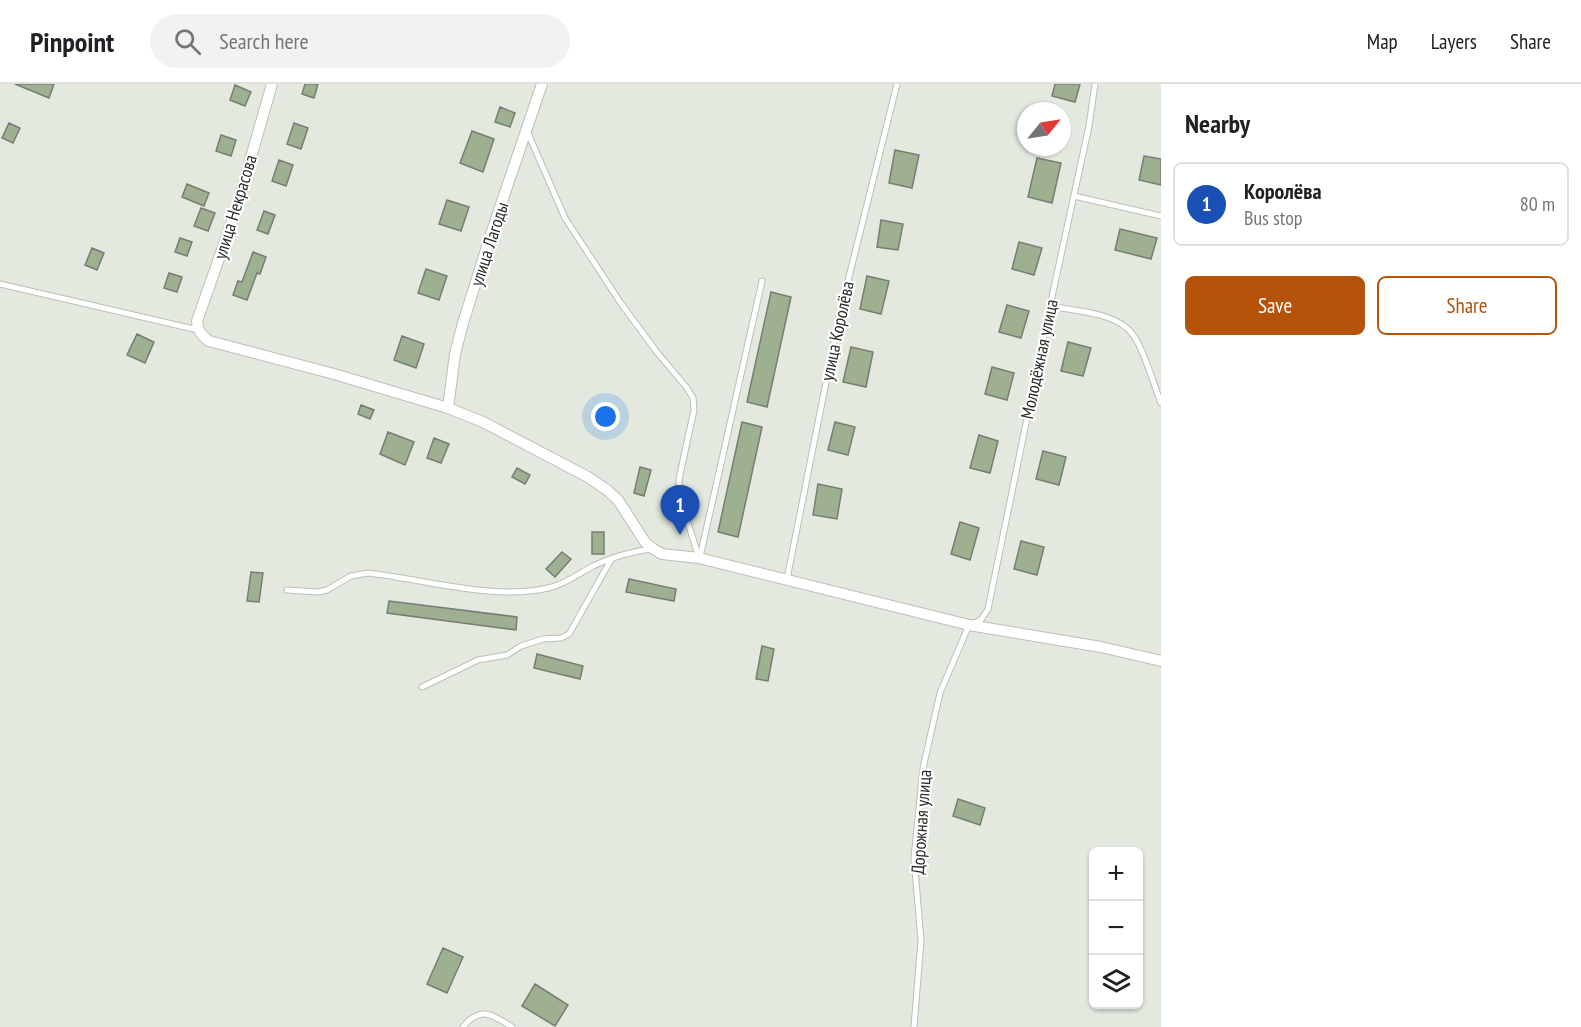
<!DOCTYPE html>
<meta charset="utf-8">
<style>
:root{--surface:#fff;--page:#f2f2f2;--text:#202124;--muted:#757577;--line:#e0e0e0;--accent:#b45309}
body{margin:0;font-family:"PT Sans Narrow",sans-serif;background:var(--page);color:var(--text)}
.controls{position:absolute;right:18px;bottom:18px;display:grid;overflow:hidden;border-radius:9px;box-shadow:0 2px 4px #0004}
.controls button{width:54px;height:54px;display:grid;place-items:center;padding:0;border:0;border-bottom:2px solid var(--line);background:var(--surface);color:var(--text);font:30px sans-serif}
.compass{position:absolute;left:1017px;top:18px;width:54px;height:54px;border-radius:50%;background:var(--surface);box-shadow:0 2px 4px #0004;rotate:60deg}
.you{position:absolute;left:606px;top:333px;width:21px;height:21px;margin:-15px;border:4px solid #fff;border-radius:50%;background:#1a73e8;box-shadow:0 0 0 9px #1a73e833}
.badge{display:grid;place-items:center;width:39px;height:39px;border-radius:50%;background:var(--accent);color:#fff;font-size:20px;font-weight:700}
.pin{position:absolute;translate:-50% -50px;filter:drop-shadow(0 2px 3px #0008)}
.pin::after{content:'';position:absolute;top:32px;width:21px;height:18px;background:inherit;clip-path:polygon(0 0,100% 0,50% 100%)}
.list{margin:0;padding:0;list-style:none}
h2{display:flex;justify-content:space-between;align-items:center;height:78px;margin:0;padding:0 24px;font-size:26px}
h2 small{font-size:20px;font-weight:400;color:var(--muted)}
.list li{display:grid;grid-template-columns:39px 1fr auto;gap:18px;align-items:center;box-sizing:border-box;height:84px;margin:0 12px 12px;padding:0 12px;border:2px solid var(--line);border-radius:9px}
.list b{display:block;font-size:22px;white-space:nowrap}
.list p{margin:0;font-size:20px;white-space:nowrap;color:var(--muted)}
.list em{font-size:20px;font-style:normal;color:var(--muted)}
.actions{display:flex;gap:12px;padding:18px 24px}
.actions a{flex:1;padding:14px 0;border:2px solid var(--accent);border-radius:9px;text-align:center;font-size:21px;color:var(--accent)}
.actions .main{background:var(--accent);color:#fff}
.icon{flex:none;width:33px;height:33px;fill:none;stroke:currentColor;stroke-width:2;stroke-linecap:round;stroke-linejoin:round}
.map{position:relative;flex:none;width:1161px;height:943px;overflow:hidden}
header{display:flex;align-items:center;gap:36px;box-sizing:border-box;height:84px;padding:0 30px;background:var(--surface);border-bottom:2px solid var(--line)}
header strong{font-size:28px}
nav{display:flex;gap:33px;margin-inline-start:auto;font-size:21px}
.search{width:420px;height:54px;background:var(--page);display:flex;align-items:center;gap:15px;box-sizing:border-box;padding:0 21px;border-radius:33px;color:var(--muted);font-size:22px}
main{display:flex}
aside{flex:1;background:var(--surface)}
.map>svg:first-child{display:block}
.building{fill:#9eb090;stroke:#787d74;stroke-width:1.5}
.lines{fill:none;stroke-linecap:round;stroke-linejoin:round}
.service-casing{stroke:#bac0b6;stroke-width:7}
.minor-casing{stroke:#bac0b6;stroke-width:12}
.service{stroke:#fff;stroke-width:5}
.minor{stroke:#fff;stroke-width:10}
.labels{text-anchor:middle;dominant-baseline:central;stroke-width:4.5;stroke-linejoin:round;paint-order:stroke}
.street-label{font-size:18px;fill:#292c28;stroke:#fff}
</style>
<header>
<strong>Pinpoint</strong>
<div class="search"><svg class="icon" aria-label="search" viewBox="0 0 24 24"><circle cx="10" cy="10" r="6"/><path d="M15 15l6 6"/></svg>Search here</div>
<nav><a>Map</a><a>Layers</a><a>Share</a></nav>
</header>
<main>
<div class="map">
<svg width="1161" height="943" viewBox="0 0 1161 943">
<rect width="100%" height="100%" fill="#e3e9df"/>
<!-- building -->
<path class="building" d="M 15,0 L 54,0 L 49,14 Z
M 305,0 L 318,0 L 314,14 L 302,10 Z
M 1055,0 L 1080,0 L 1075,18 L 1052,12 Z
M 235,1 L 251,8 L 245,22 L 230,16 Z
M 500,23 L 515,29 L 510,43 L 495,38 Z
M 9,39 L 20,44 L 13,59 L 2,54 Z
M 294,39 L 308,44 L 301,65 L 287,60 Z
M 472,47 L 494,55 L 483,88 L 460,79 Z
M 221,51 L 236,56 L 231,72 L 216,67 Z
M 895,66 L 919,71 L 912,104 L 889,99 Z
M 1144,72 L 1161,75 L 1161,101 L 1139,96 Z
M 1037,74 L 1061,79 L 1052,119 L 1028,113 Z
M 279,76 L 293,81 L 286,102 L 272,97 Z
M 187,100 L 209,109 L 204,122 L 182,113 Z
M 447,116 L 469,123 L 461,147 L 439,140 Z
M 201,124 L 215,129 L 208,147 L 194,142 Z
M 264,127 L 275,131 L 268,150 L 257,146 Z
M 881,136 L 903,140 L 898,166 L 877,163 Z
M 1120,145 L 1157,154 L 1151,175 L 1115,166 Z
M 180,154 L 192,158 L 187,172 L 175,168 Z
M 1019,158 L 1042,164 L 1034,191 L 1012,185 Z
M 92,164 L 104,169 L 97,186 L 85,181 Z
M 253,168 L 266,173 L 260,190 L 257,189 L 247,216 L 233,211 L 238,197 L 242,198 Z
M 426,185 L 447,192 L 439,216 L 418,209 Z
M 169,189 L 182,193 L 177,208 L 164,204 Z
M 867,192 L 889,197 L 881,230 L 860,225 Z
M 771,208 L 791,213 L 767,323 L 747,318 Z
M 1007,221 L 1029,227 L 1021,254 L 999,248 Z
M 137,250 L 154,258 L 145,279 L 127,271 Z
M 402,252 L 424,260 L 416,284 L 394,276 Z
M 1068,258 L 1091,264 L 1083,292 L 1061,287 Z
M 851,263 L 873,268 L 866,303 L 843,298 Z
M 992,283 L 1014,289 L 1007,316 L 985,310 Z
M 361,321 L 374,326 L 370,335 L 358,330 Z
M 742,338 L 762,343 L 738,453 L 718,448 Z
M 835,338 L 855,343 L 848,371 L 828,366 Z
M 388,348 L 414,358 L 405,381 L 380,370 Z
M 979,351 L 998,357 L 990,389 L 970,384 Z
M 434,354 L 449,360 L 441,379 L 427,374 Z
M 1043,367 L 1066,373 L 1059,401 L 1036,395 Z
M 640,383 L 651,386 L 644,412 L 634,409 Z
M 517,384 L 530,391 L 525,400 L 512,393 Z
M 818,400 L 842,405 L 837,435 L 813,431 Z
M 960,438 L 979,444 L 970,476 L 951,470 Z
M 592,448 L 604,448 L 604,470 L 592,470 Z
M 1021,457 L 1044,463 L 1037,491 L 1014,485 Z
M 562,468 L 571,475 L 555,493 L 546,485 Z
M 251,488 L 263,489 L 259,518 L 247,517 Z
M 629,495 L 676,505 L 674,517 L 626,508 Z
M 389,517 L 517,533 L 516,546 L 387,529 Z
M 762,562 L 774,565 L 768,597 L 756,595 Z
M 537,570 L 583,582 L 580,595 L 534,584 Z
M 958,715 L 985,724 L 980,741 L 953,732 Z
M 443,864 L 463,873 L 447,909 L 427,900 Z
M 535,900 L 568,921 L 555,942 L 522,922 Z"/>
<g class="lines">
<defs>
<path id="service" d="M 527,47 L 565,134 L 620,218 L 656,267 L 687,304 L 693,314 L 694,326 L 679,395 L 679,410 L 699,474
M 1074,112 L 1161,132
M 0,200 L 198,246
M 1050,222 C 1075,227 1110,228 1129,246 C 1142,258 1154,302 1161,319
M 700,473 L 762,197
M 787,495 L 839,233 L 897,0
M 287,506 L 318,508 L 327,506 L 351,492 L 368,489 C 424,495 497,518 552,503 C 567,499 580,489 593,482 C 612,473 630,468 650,465
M 422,603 L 478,576 L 507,571 L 521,562 L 543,555 L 561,554 L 569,550 L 612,474
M 463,943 C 480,921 493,931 512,943
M 914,943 L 921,856 L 914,774 L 923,684 L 940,609 L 969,541 L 981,536 L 988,525 L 1050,222 L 1089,42 L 1095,0"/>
<path id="minor" d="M 272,0 L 235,129 L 197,237 C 198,247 201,251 209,257 L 334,290 L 448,324 L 483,338 L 588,393 L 607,406 L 618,416 L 645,458 L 652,464 L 662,470 L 699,474 L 969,541 L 1101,563 L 1161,577
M 448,324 L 455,270 L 463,239 L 491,150 L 542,0"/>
</defs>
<!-- service casing -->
<use href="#service" class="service-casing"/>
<!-- minor casing -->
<use href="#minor" class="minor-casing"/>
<!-- service -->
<use href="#service" class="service"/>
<!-- minor -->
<use href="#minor" class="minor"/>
</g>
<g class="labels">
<!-- street labels -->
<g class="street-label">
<text transform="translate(235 123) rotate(-73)">улица Некрасова</text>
<text transform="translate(489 160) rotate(-72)">улица Лагоды</text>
<text transform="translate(837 247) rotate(-78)">улица Королёва</text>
<text transform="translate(1039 275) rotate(-78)">Молодёжная улица</text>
<text transform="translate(921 738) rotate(-86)">Дорожная улица</text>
</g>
</g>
</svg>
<div class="controls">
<button>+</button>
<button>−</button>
<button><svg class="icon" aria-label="layers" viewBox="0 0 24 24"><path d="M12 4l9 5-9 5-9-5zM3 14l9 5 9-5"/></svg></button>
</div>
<svg class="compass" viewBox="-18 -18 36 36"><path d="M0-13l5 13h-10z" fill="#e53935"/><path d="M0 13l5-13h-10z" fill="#757577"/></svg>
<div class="you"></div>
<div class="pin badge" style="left:680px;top:451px;background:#1a4fb4">1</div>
</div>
<aside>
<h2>Nearby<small></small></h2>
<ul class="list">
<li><span class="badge" style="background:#1a4fb4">1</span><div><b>Королёва</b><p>Bus stop</p></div><em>80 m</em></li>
</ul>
<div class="actions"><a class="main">Save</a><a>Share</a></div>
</aside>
</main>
